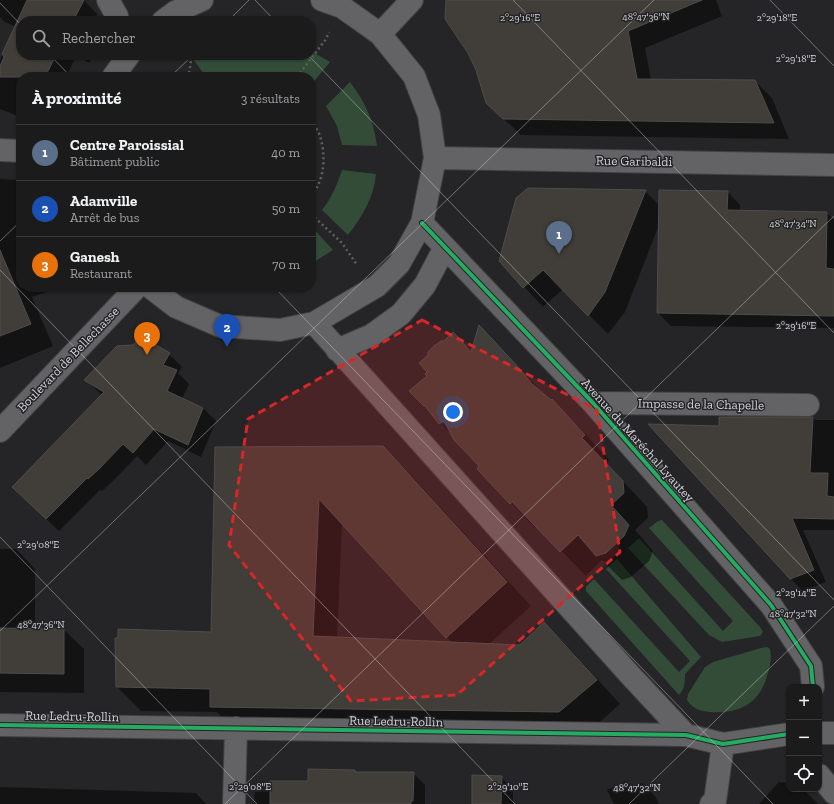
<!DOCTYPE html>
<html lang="fr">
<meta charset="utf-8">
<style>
:root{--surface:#1c1b1c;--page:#252425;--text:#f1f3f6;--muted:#a0a1a3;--line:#3a393b;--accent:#db2777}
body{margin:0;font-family:"Zilla Slab",serif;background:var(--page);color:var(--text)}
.controls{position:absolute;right:12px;bottom:12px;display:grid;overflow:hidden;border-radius:8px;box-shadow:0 1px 3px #0004}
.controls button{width:36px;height:36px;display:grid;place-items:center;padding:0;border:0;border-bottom:1px solid var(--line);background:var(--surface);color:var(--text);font:20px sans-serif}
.you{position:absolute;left:453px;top:412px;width:14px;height:14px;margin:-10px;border:3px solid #fff;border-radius:50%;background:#1a73e8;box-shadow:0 0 0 6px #1a73e833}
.badge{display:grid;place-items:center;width:26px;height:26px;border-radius:50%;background:var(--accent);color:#fff;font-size:13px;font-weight:700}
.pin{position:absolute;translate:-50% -33px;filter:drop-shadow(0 1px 2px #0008)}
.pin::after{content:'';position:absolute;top:21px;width:14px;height:12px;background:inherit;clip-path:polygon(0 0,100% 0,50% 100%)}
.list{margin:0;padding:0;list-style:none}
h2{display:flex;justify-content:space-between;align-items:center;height:52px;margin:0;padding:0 16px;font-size:17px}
h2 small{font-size:13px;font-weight:400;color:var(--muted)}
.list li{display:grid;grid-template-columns:26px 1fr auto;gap:12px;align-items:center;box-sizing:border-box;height:56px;padding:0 16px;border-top:1px solid var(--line)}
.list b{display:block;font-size:15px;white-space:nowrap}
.list p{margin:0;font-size:13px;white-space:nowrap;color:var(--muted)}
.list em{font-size:13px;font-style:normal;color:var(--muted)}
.icon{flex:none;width:22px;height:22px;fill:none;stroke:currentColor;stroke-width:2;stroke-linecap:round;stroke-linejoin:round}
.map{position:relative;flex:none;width:834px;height:804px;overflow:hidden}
.search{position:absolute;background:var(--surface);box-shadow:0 1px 3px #0004;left:16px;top:16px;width:300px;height:44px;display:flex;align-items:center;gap:10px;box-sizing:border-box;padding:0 14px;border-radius:16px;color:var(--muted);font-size:15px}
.panel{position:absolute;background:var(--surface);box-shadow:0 1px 3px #0004;left:16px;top:72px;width:300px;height:220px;border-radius:16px}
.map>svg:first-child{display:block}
.green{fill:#324c38}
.shadow{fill:#0007;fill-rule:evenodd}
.building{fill:#413d38;stroke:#4e4d4d}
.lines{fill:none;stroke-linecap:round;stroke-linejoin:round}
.minor-casing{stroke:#424243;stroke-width:24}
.path{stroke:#605f61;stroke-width:2.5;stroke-dasharray:2 3;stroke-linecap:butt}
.minor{stroke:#636264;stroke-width:22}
.cycleway-casing{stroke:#242327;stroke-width:6}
.cycleway{stroke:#26ab63;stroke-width:4}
.marked{fill:#d62828;fill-opacity:0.2;stroke:#d62828;stroke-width:3;stroke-dasharray:8 5;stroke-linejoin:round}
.ticks{fill:none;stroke:#d5d5d7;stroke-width:1;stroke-opacity:0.45}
.labels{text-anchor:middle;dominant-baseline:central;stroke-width:3;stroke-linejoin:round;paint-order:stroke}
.street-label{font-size:13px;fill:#d5d5d7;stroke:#242327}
.ticks-label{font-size:10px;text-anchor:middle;fill:#d5d5d7;stroke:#242327;stroke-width:3;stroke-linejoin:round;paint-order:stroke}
</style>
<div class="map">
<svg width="834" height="804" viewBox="0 0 834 804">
<rect width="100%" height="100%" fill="#252426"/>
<!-- green -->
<path class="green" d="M 311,51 L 330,62 L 311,85 L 311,77 L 287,77 L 270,73 L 255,72 L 233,77 L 206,77 L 193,59 L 200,55 L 311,55 Z
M 350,82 C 365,101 374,122 377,146 L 342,145 L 337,126 L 326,106 Z
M 342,170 L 376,174 C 374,197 362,217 348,235 L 322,210 C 332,197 337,185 342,170 Z
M 311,226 L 333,250 L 311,264 Z
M 662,520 L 760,627 L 763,632 L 760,636 L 722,642 L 709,635 L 628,548 L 639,538 L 723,631 L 733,621 L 649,528 L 658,521 Z
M 617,559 L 701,657 L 685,674 C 685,682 685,689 679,695 L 586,591 L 586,587 L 594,579 L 679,672 L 690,661 L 606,569 Z
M 767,647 L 770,649 C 772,659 770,667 767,676 C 759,705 738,714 710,712 C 701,711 692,709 687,700 L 688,694 L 705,667 L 713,662 L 761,648 Z"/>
<!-- shadow -->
<path class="shadow" d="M 0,0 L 84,0 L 97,14 L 98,21 L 21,21 L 21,55 L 77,55 L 66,77 L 21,77 L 21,117 L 0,109 L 0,60 L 16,27 L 5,22 L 0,17 Z
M 452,0 L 716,0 L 722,16 L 645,48 L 651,80 L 755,81 L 772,98 L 789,139 L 521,135 L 487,103 L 477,70 Z
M 77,55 L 95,55 L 89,63 Z
M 0,179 L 21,180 L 21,287 L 62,287 L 32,297 L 53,346 L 0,368 Z
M 645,191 L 659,205 L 728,192 L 740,205 L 740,211 L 827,213 L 834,220 L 834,328 L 671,326 L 658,313 L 659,225 L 625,312 L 608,334 L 563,289 L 543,307 L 500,261 Z
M 453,334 L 472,352 L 504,352 L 549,400 L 552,401 L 577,425 L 609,460 L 606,463 L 647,507 L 648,518 L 635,530 L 653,551 L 649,561 L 631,577 L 622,580 L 602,560 L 586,576 L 537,526 L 535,528 L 511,503 L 481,466 L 411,391 L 429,376 L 444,342 Z
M 169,354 L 182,367 L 178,373 L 189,384 L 182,399 L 203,408 L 216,421 L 201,457 L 168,441 L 146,465 L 137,456 L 112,482 L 102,491 L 100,490 L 59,531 L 26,500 L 102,395 L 86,380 Z
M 813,418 L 815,420 L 834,420 L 834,530 L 803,530 L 826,582 L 803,591 L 790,578 L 720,427 Z
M 382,447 L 407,471 L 531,606 L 489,644 L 520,646 L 544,623 L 568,647 L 620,704 L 584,736 L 235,731 L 217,712 L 141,711 L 117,687 L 212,633 L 216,448 ZM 342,523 L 447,637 L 452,643 L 337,638 Z
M 0,549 L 16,549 L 35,569 L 35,629 L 64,630 L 84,649 L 84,693 L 0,692 Z
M 355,771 L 357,773 L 413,773 L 425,785 L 425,804 L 254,804 L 255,792 L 271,791 Z
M 501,777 L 513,789 L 513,804 L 473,804 Z
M 626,781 L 632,787 L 642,783 L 655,796 L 659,804 L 614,804 L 607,790 Z
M 779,782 L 789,783 L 789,789 L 803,789 L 818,804 L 759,804 Z
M 0,787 L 196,793 L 206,804 L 0,804 Z"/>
<!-- building -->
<path class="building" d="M 27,0 L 84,0 L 73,21 L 21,21 L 21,55 L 56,55 L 45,77 L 0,77 L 0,66 L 4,57 L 2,54 Z
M 446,0 L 702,0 L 628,31 L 637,79 L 755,80 L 774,123 L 503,119 L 486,103 L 476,70 L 468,53 L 445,19 Z
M 528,188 L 646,190 L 605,292 L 588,316 L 543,270 L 523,288 L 499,261 L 516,198 Z
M 659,190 L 728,191 L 727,210 L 827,212 L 826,268 L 834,269 L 834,316 L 657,313 Z
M 0,250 L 31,324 L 0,336 Z
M 479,325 L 520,369 L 532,384 L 551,400 L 552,399 L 585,435 L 582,438 L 623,481 L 624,493 L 611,505 L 629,525 L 624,536 L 606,553 L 596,556 L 578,535 L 560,552 L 512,502 L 510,504 L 477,469 L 479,466 L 454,440 L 444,421 L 439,424 L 425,406 L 424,406 L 409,391 L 427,376 L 425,374 L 427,372 L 419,363 L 428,355 L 428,352 L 434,346 L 441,341 L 444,341 L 453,332 L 471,352 Z
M 140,336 L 170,353 L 163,365 L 177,370 L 167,391 L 203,408 L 188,445 L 154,429 L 133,453 L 123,444 L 99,469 L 88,479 L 87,478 L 46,519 L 12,487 L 104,392 L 84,380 L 117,346 L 133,345 Z
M 719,417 L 813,417 L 810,473 L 828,473 L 827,496 L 834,497 L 834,519 L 792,518 L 814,570 L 790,579 L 648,424 L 719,426 Z
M 383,446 L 507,582 L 446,638 L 319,499 L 313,636 L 520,645 L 544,622 L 597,680 L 559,712 L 210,707 L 210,689 L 116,687 L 115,638 L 118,638 L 118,629 L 211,632 L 215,447 Z
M 0,628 L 64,629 L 64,674 L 0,673 Z
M 308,769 L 355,770 L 355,772 L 414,772 L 413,801 L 411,801 L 411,804 L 270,804 L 270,781 L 308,781 Z
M 472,775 L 502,776 L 501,804 L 472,804 Z"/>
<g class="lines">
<defs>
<path id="minor" d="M 108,0 L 117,16 L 118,21
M 163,21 L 175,12 L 202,0
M 380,34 L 412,0
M 113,77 L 129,55
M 0,150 L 21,151
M 435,158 L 834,165
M 422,223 L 593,403 L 771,605 L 811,666 L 813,687
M 150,287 L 176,307 L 220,326 L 280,330 L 314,323 L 377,286 L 399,264 L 422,223 L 435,158 L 429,115 L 414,76 L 380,34 L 342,7 L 322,0
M 314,323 L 631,676 L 686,735
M 337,350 L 372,335 L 401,314 L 425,285 L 445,247
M 593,403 L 808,405
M 0,431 L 137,287
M 0,725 L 686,735 L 723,744 L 789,734
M 819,733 L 834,733
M 819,775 L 834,793
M 234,804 L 236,728
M 711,804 L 715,801 L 723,744"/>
</defs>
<!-- minor casing -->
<use href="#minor" class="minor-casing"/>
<!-- path -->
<path class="path" d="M 192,77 L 189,73 L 192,55
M 297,77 L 326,39 L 329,32
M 311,120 C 314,125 318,130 320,136 C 326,156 325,180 311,196
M 311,214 L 342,243 L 357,265"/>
<!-- minor -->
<use href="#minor" class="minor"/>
<defs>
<path id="cycleway" d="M 422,223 L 593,403 L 771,605 L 811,666 L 813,687
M 0,725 L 686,735 L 723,744 L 789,734"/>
</defs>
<!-- cycleway casing -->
<use href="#cycleway" class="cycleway-casing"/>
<!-- cycleway -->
<use href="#cycleway" class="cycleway"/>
</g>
<!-- marked area -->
<path class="marked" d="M 422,320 L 597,410 L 620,552 L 457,695 L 351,701 L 229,545 L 248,419 Z"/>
<!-- ticks -->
<path class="ticks" d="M 255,0 L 275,21M 513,0 L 834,333M 770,0 L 834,66M 0,3 L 21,25M 228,21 L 249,0M 50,55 L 71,77M 308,55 L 834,600M 170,77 L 193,55M 0,241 L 21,221M 0,270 L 515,804M 274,287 L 773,804M 0,537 L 257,804M 0,631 L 654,0M 225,804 L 834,216M 629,804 L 834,606"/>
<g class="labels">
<!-- street labels -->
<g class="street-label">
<text transform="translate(634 161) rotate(1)">Rue Garibaldi</text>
<text transform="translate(68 359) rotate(-46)">Boulevard de Bellechasse</text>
<text transform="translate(701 404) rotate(1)">Impasse de la Chapelle</text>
<text transform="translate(638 440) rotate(48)">Avenue du Maréchal Lyautey</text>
<text transform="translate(72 716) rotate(1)">Rue Ledru-Rollin</text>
<text transform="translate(396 721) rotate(1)">Rue Ledru-Rollin</text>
</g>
</g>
<g class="ticks-label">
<text x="646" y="20">48°47'36"N</text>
<text x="520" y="21">2°29'16"E</text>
<text x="777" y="21">2°29'18"E</text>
<text x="796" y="62">2°29'18"E</text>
<text x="793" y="227">48°47'34"N</text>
<text x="796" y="329">2°29'16"E</text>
<text x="38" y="548">2°29'08"E</text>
<text x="796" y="596">2°29'14"E</text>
<text x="793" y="617">48°47'32"N</text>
<text x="41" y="628">48°47'36"N</text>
<text x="250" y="790">2°29'08"E</text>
<text x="508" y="790">2°29'10"E</text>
<text x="637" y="791">48°47'32"N</text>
</g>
</svg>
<div class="controls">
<button>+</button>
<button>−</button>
<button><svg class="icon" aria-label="locate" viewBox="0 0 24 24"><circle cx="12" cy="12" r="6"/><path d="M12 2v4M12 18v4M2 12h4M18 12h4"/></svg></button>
</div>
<div class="you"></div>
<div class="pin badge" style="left:559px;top:254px;background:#5c6f8a">1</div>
<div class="pin badge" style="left:227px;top:347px;background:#1a4fb4">2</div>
<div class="pin badge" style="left:147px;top:355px;background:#e8710a">3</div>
<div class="search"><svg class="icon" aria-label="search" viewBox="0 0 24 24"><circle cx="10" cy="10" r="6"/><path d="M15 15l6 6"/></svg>Rechercher</div>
<section class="panel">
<h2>À proximité<small>3 résultats</small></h2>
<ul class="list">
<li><span class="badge" style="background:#5c6f8a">1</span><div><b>Centre Paroissial</b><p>Bâtiment public</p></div><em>40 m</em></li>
<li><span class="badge" style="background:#1a4fb4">2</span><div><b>Adamville</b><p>Arrêt de bus</p></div><em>50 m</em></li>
<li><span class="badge" style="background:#e8710a">3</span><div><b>Ganesh</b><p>Restaurant</p></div><em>70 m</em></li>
</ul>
</section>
</div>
